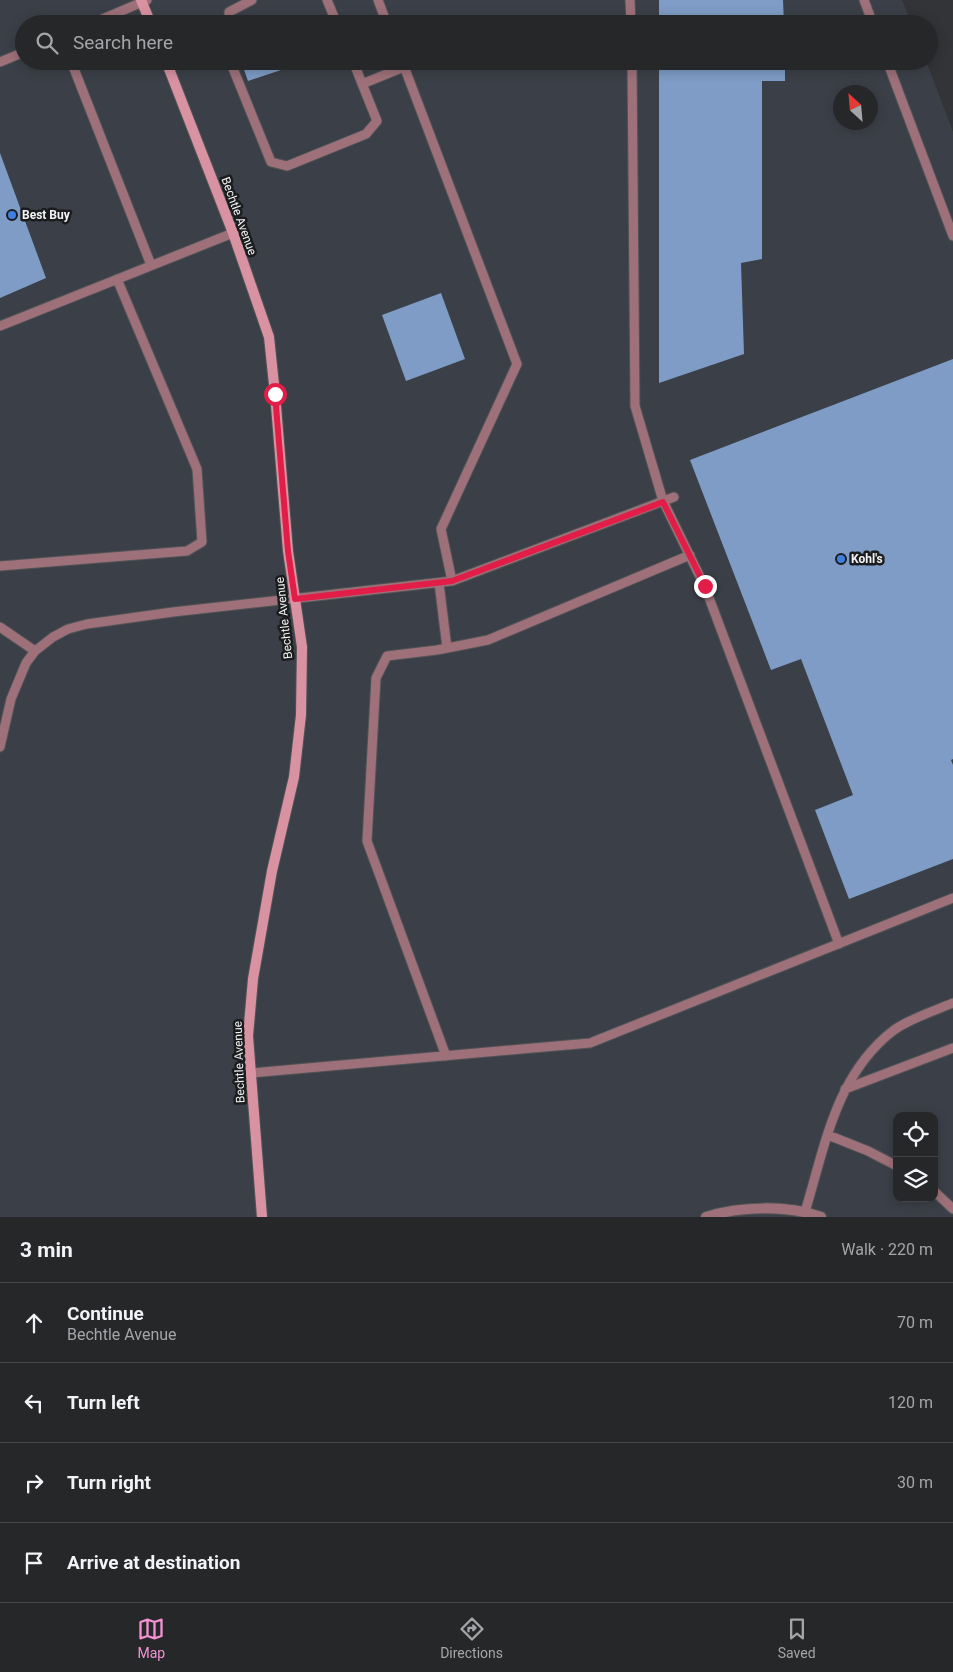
<!DOCTYPE html>
<meta charset="utf-8">
<style>
:root{--surface:#262729;--page:#323335;--text:#f1f3f6;--muted:#a4a5a8;--line:#424446;--accent:#f491d4}
body{margin:0;font-family:Roboto,sans-serif;background:var(--page);color:var(--text)}
.controls{position:absolute;right:15px;bottom:15px;display:grid;overflow:hidden;border-radius:10px;box-shadow:0 2px 12px #0003}
.controls button{width:45px;height:45px;display:grid;place-items:center;padding:0;border:0;border-bottom:1px solid var(--line);background:var(--surface);color:var(--text);font:25px sans-serif}
.compass{position:absolute;left:833px;top:85px;width:45px;height:45px;border-radius:50%;background:var(--surface);box-shadow:0 2px 12px #0003;rotate:334deg}
.stop{position:absolute;width:15px;height:15px;margin:-11px;border:4px solid #e11d48;border-radius:50%;background:#fff}
.stop.end{background:#e11d48;border-color:#fff;box-shadow:0 1px 5px #0008}
.list{margin:0;padding:0;list-style:none}
h2{display:flex;justify-content:space-between;align-items:center;height:65px;margin:0;padding:0 20px;font-size:21px}
h2 small{font-size:16px;font-weight:400;color:var(--muted)}
.list li{display:grid;grid-template-columns:32px 1fr auto;gap:15px;align-items:center;box-sizing:border-box;height:80px;padding:0 20px;border-top:1px solid var(--line)}
.list b{display:block;font-size:19px;white-space:nowrap}
.list p{margin:0;font-size:16px;white-space:nowrap;color:var(--muted)}
.list em{font-size:16px;font-style:normal;color:var(--muted)}
.icon{flex:none;width:28px;height:28px;fill:none;stroke:currentColor;stroke-width:2;stroke-linecap:round;stroke-linejoin:round}
.map{position:relative;flex:none;width:953px;height:1217px;overflow:hidden}
.search{position:absolute;background:var(--surface);box-shadow:0 2px 12px #0003;left:15px;right:15px;top:15px;height:55px;display:flex;align-items:center;gap:12px;box-sizing:border-box;padding:0 18px;border-radius:28px;color:var(--muted);font-size:19px}
.sheet{height:385px;background:var(--surface)}
nav{display:flex;justify-content:space-around;align-items:center;box-sizing:border-box;height:70px;border-top:1px solid var(--line);background:var(--surface);font-size:14px;color:var(--muted)}
nav a{display:grid;justify-items:center;gap:2px}
nav .on{color:var(--accent)}
.map>svg:first-child{display:block}
.built{fill:#3b4048;fill-rule:evenodd}
.building{fill:#7e9cc6}
.lines{fill:none;stroke-linecap:round;stroke-linejoin:round}
.lane-casing{stroke:#515355;stroke-width:11}
.street-casing{stroke:#515355;stroke-width:12}
.secondary-casing{stroke:#515355;stroke-width:12}
.lane{stroke:#9e717a;stroke-width:9}
.street{stroke:#9e717a;stroke-width:10}
.secondary{stroke:#d992a2;stroke-width:10}
.route{stroke:#e11d48;stroke-width:6}
.shop-dot{fill:#3f7fe0;stroke:#1b1c1d;stroke-width:2}
.labels{text-anchor:middle;dominant-baseline:central;stroke-width:5;stroke-linejoin:round;paint-order:stroke}
.poi-label{font-size:12px;font-weight:bold;fill:#f1f3f5;stroke:#1b1c1d;text-anchor:start}
.street-label{font-size:12px;fill:#f1f3f5;stroke:#1b1c1d}
</style>
<div class="map">
<svg width="953" height="1217" viewBox="0 0 953 1217">
<rect width="100%" height="100%" fill="#323437"/>
<!-- built -->
<path class="built" d="M 0,0 L 902,0 L 912,24 L 24,24 L 24,61 L 926,61 L 953,132 L 953,1217 L 0,1217 ZM 840,92 L 870,92 L 870,122 L 840,122 ZM 897,1116 L 934,1116 L 934,1198 L 897,1198 Z"/>
<!-- building -->
<path class="building" d="M 659,0 L 783,0 L 784,24 L 659,24 Z
M 310,15 L 314,24 L 288,24 Z
M 241,61 L 305,61 L 305,62 L 248,81 Z
M 659,61 L 785,61 L 785,81 L 762,81 L 762,259 L 741,263 L 744,354 L 659,383 Z
M 0,153 L 46,278 L 0,298 Z
M 441,293 L 465,359 L 406,381 L 382,315 Z
M 953,359 L 953,759 L 951,760 L 953,765 L 953,859 L 849,899 L 815,810 L 853,795 L 801,659 L 771,670 L 690,460 Z"/>
<g class="lines">
<defs>
<path id="lane" d="M 327,0 L 337,24
M 378,0 L 387,24
M 630,0 L 631,24
M 864,0 L 873,24
M 91,24 L 147,0
M 229,24 L 229,12 L 252,0
M 71,61 L 151,265
M 230,61 L 271,162 L 287,166 L 366,134 L 377,121 L 353,61
M 402,61 L 517,364 L 441,529 L 452,581
M 632,61 L 635,406 L 663,501 L 705,587 L 839,944
M 887,61 L 953,236
M 0,62 L 24,52
M 362,84 L 404,67
M 0,326 L 233,233
M 0,566 L 187,551 L 202,542 L 197,469 L 117,279
M 439,583 L 447,648
M 0,627 L 35,651
M 0,747 L 11,699 L 26,663 L 35,651 L 53,637 L 68,629 L 87,624 L 173,612 L 452,581 L 674,497
M 446,1056 L 367,841 L 376,678 L 387,656 L 437,650 L 488,640 L 690,555
M 251,1073 L 590,1043 L 953,898
M 845,1089 L 953,1048
M 828,1135 L 868,1151 L 897,1166
M 934,1191 L 953,1209
M 805,1212 C 825,1146 836,1074 894,1030 C 911,1018 934,1011 953,1003"/>
<path id="street" d="M 706,1217 C 740,1206 788,1205 821,1217"/>
<path id="secondary" d="M 141,0 L 151,24
M 166,61 L 233,233 L 269,337 L 275,394 L 288,551 L 302,647 L 301,715 L 294,777 L 272,871 L 253,979 L 248,1036 L 262,1217"/>
</defs>
<!-- lane casing -->
<use href="#lane" class="lane-casing"/>
<!-- street casing -->
<use href="#street" class="street-casing"/>
<!-- secondary casing -->
<use href="#secondary" class="secondary-casing"/>
<!-- lane -->
<use href="#lane" class="lane"/>
<!-- street -->
<use href="#street" class="street"/>
<!-- secondary -->
<use href="#secondary" class="secondary"/>
</g>
<g class="lines">
<!-- route -->
<path class="route" d="M 275,394 L 288,551 L 295,599 L 452,581 L 663,502 L 705,586"/>
</g>
<!-- markers -->
<g class="shop-dot">
<circle cx="12" cy="215" r="5"/>
<circle cx="841" cy="559" r="5"/>
</g>
<g class="labels">
<!-- poi labels -->
<g class="poi-label">
<text x="22" y="215">Best Buy</text>
<text x="851" y="559">Kohl's</text>
</g>
<!-- street labels -->
<g class="street-label">
<text transform="translate(239 216) rotate(70)">Bechtle Avenue</text>
<text transform="translate(284 618) rotate(-96)">Bechtle Avenue</text>
<text transform="translate(239 1062) rotate(-92)">Bechtle Avenue</text>
</g>
</g>
</svg>
<div class="controls">
<button><svg class="icon" aria-label="locate" viewBox="0 0 24 24"><circle cx="12" cy="12" r="6"/><path d="M12 2v4M12 18v4M2 12h4M18 12h4"/></svg></button>
<button><svg class="icon" aria-label="layers" viewBox="0 0 24 24"><path d="M12 4l9 5-9 5-9-5zM3 14l9 5 9-5"/></svg></button>
</div>
<svg class="compass" viewBox="-18 -18 36 36"><path d="M0-13l5 13h-10z" fill="#e53935"/><path d="M0 13l5-13h-10z" fill="#a4a5a8"/></svg>
<div class="stop" style="left:275px;top:394px"></div>
<div class="stop end" style="left:705px;top:586px"></div>
<div class="search"><svg class="icon" aria-label="search" viewBox="0 0 24 24"><circle cx="10" cy="10" r="6"/><path d="M15 15l6 6"/></svg>Search here</div>
</div>
<section class="sheet">
<h2>3 min<small>Walk · 220 m</small></h2>
<ul class="list">
<li><svg class="icon" aria-label="ahead" viewBox="0 0 24 24"><path d="M12 20V5M6 11l6-6 6 6"/></svg><div><b>Continue</b><p>Bechtle Avenue</p></div><em>70 m</em></li>
<li><svg class="icon" aria-label="left" viewBox="0 0 24 24"><path d="M17 20v-9H6M10 6l-5 5 5 5"/></svg><div><b>Turn left</b></div><em>120 m</em></li>
<li><svg class="icon" aria-label="right" viewBox="0 0 24 24"><path d="M7 20v-9h11M14 6l5 5-5 5"/></svg><div><b>Turn right</b></div><em>30 m</em></li>
<li><svg class="icon" aria-label="arrive" viewBox="0 0 24 24"><path d="M6 21V4h12l-3 4 3 4H6"/></svg><div><b>Arrive at destination</b></div></li>
</ul>
</section>
<nav>
<a class="on"><svg class="icon" aria-label="map" viewBox="0 0 24 24"><path d="M3 6l6-2 6 2 6-2v14l-6 2-6-2-6 2zM9 4v14M15 6v14"/></svg>Map</a>
<a><svg class="icon" aria-label="directions" viewBox="0 0 24 24"><path d="M12 3l9 9-9 9-9-9zM9 14v-3h6M13 9l2 2-2 2"/></svg>Directions</a>
<a><svg class="icon" aria-label="saved" viewBox="0 0 24 24"><path d="M7 4h10v16l-5-4-5 4z"/></svg>Saved</a>
</nav>
